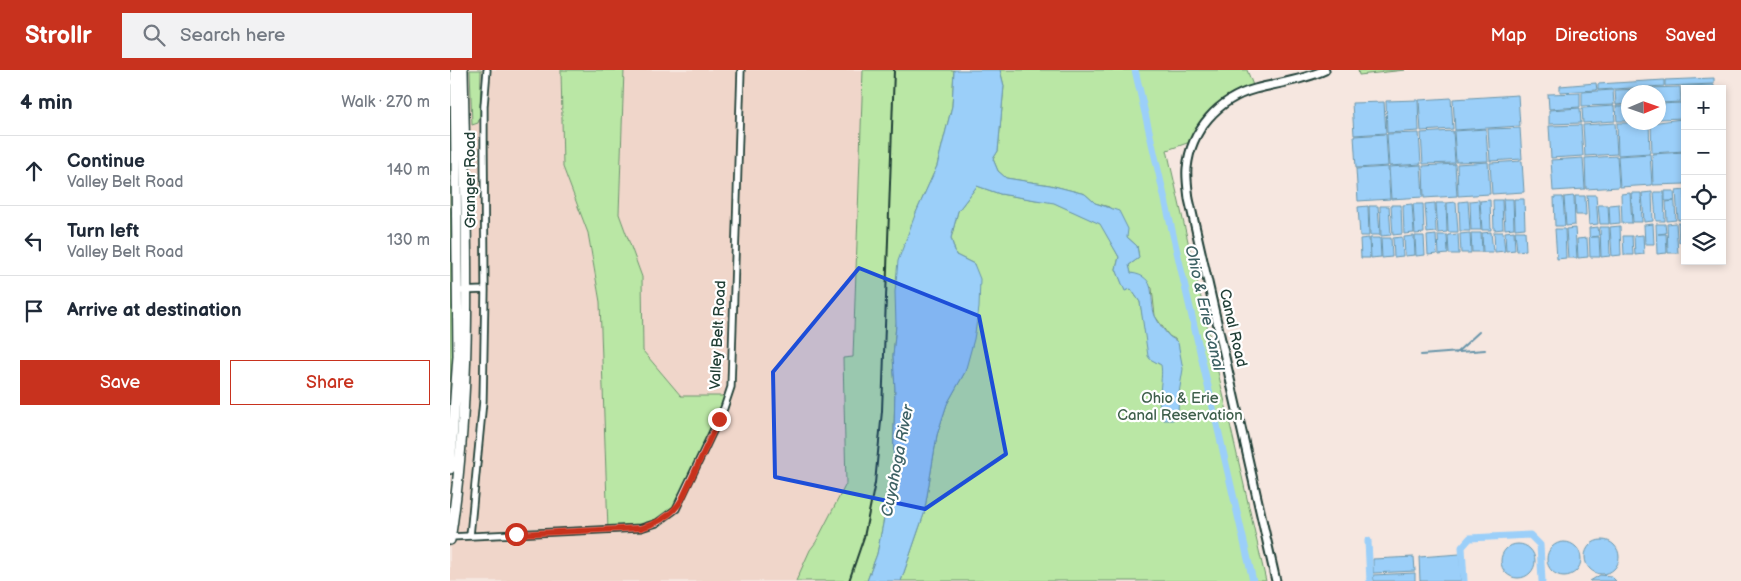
<!DOCTYPE html>
<meta charset="utf-8">
<style>
:root{--surface:#fff;--page:#f2f2f3;--text:#1f2937;--muted:#747a83;--line:#e0e1e3;--accent:#c8321e}
body{margin:0;font-family:"Balsamiq Sans",sans-serif;background:var(--page);color:var(--text)}
.controls{position:absolute;right:15px;top:15px;display:grid;overflow:hidden;border-radius:0px;box-shadow:0 2px 8px #0003}
.controls button{width:45px;height:45px;display:grid;place-items:center;padding:0;border:0;border-bottom:1px solid var(--line);background:var(--surface);color:var(--text);font:25px sans-serif}
.compass{position:absolute;left:1171px;top:15px;width:45px;height:45px;border-radius:50%;background:var(--surface);box-shadow:0 2px 8px #0003;rotate:88deg}
.stop{position:absolute;width:15px;height:15px;margin:-11px;border:4px solid #c8321e;border-radius:50%;background:#fff}
.stop.end{background:#c8321e;border-color:#fff;box-shadow:0 1px 5px #0008}
.list{margin:0;padding:0;list-style:none}
h2{display:flex;justify-content:space-between;align-items:center;height:65px;margin:0;padding:0 20px;font-size:21px}
h2 small{font-size:16px;font-weight:400;color:var(--muted)}
.list li{display:grid;grid-template-columns:32px 1fr auto;gap:15px;align-items:center;box-sizing:border-box;height:70px;padding:0 20px;border-top:1px solid var(--line)}
.list b{display:block;font-size:19px;white-space:nowrap}
.list p{margin:0;font-size:16px;white-space:nowrap;color:var(--muted)}
.list em{font-size:16px;font-style:normal;color:var(--muted)}
.actions{display:flex;gap:10px;padding:15px 20px}
.actions a{flex:1;padding:11px 0;border:1px solid var(--accent);border-radius:0px;text-align:center;font-size:18px;color:var(--accent)}
.actions .main{background:var(--accent);color:#fff}
.icon{flex:none;width:28px;height:28px;fill:none;stroke:currentColor;stroke-width:2;stroke-linecap:round;stroke-linejoin:round}
.map{position:relative;flex:none;width:1291px;height:511px;overflow:hidden}
header{display:flex;align-items:center;gap:30px;box-sizing:border-box;height:70px;padding:0 25px;background:var(--accent);color:#fff}
header strong{font-size:24px}
nav{display:flex;gap:28px;margin-inline-start:auto;font-size:18px}
.search{width:350px;height:45px;background:var(--page);display:flex;align-items:center;gap:12px;box-sizing:border-box;padding:0 18px;border-radius:0px;color:var(--muted);font-size:19px}
main{display:flex}
aside{flex:1;background:var(--surface)}
.map>svg:first-child{display:block}
.built{fill:#f0d6ca}
.green{fill:#bae7a5;stroke:#6c926c}
.water{fill:#9bcff9;stroke:#6995aa}
.lines{fill:none;stroke-linecap:round;stroke-linejoin:round}
.stream{stroke:#6995aa;stroke-width:2}
.canal{stroke:#9bcff9;stroke-width:7}
.minor-casing{stroke:#1f3d34;stroke-width:9}
.tertiary-casing{stroke:#1f3d34;stroke-width:11}
.primary-casing{stroke:#1f3d34;stroke-width:12}
.minor{stroke:#fff;stroke-width:5.5}
.tertiary{stroke:#fff;stroke-width:7}
.primary{stroke:#fff;stroke-width:9}
.rail{stroke:#1f3d34;stroke-width:2}
.route{stroke:#c8321e;stroke-width:6}
.marked{fill:#1d4ed8;fill-opacity:0.2;stroke:#1d4ed8;stroke-width:4;stroke-linejoin:round}
.labels{text-anchor:middle;dominant-baseline:central;stroke-width:4.5;stroke-linejoin:round;paint-order:stroke}
.street-label{font-size:15px;fill:#1f3d34;stroke:#fff}
.park-label{font-size:15px;fill:#3e5f4b;stroke:#fff}
.water-label{font-size:16px;font-style:italic;fill:#3e6265;stroke:#fff}
</style>
<header>
<strong>Strollr</strong>
<div class="search"><svg class="icon" aria-label="search" viewBox="0 0 24 24"><circle cx="10" cy="10" r="6"/><path d="M15 15l6 6"/></svg>Search here</div>
<nav><a>Map</a><a>Directions</a><a>Saved</a></nav>
</header>
<main>
<aside>
<h2>4 min<small>Walk · 270 m</small></h2>
<ul class="list">
<li><svg class="icon" aria-label="ahead" viewBox="0 0 24 24"><path d="M12 20V5M6 11l6-6 6 6"/></svg><div><b>Continue</b><p>Valley Belt Road</p></div><em>140 m</em></li>
<li><svg class="icon" aria-label="left" viewBox="0 0 24 24"><path d="M17 20v-9H6M10 6l-5 5 5 5"/></svg><div><b>Turn left</b><p>Valley Belt Road</p></div><em>130 m</em></li>
<li><svg class="icon" aria-label="arrive" viewBox="0 0 24 24"><path d="M6 21V4h12l-3 4 3 4H6"/></svg><div><b>Arrive at destination</b></div></li>
</ul>
<div class="actions"><a class="main">Save</a><a>Share</a></div>
</aside>
<div class="map">
<svg width="1291" height="511" viewBox="0 0 1291 511">
<rect width="100%" height="100%" fill="#f6e7e0"/>
<filter id="ink" filterUnits="userSpaceOnUse"><feTurbulence type="fractalNoise" baseFrequency=".02" numOctaves="2"/><feDisplacementMap in="SourceGraphic" scale="10" xChannelSelector="R" yChannelSelector="G"/><feConvolveMatrix kernelMatrix="1 2 1 2 8 2 1 2 1" color-interpolation-filters="sRGB"/></filter>
<g filter="url(#ink)">
<!-- built -->
<path class="built" d="M 13,0 L 111,0 L 113,97 L 138,163 L 150,232 L 158,459 L 277,326 L 231,326 L 193,281 L 192,207 L 169,144 L 174,0 L 413,0 L 403,287 L 393,288 L 396,414 L 346,511 L 0,511 L 0,470 L 12,362 Z"/>
<!-- green -->
<path class="green" d="M 0,0 L 5,0 L 8,221 L 0,399 Z
M 20,0 L 31,0 L 30,46 L 28,53 L 22,55 Z
M 111,0 L 174,0 L 169,144 L 192,207 L 193,281 L 231,326 L 278,326 L 232,429 L 207,453 L 158,460 L 150,232 L 138,163 L 113,97 Z
M 413,0 L 504,0 L 502,36 L 487,96 L 465,145 L 446,255 L 443,286 L 445,319 L 443,403 L 427,484 L 417,511 L 346,511 L 360,480 L 366,472 L 396,414 L 393,288 L 403,287 Z
M 550,0 L 797,0 L 804,18 L 773,33 L 746,70 L 717,80 L 816,511 L 451,511 L 474,444 L 487,365 L 497,334 L 515,302 L 524,194 L 506,185 L 501,168 L 508,141 L 527,116 L 550,124 L 586,130 L 598,130 L 651,154 L 669,187 L 666,199 L 675,220 L 681,219 L 690,232 L 700,288 L 709,294 L 730,287 L 728,276 L 725,269 L 719,266 L 705,246 L 702,218 L 681,204 L 679,195 L 689,188 L 687,176 L 677,167 L 659,137 L 645,133 L 635,124 L 600,115 L 556,108 L 548,101 L 543,89 L 548,81 L 554,16 Z
M 908,0 L 955,0 L 909,5 Z"/>
<!-- water -->
<path class="water" d="M 504,0 L 550,0 L 554,16 L 548,81 L 543,89 L 548,101 L 556,108 L 600,115 L 635,124 L 645,133 L 669,141 L 678,159 L 677,167 L 687,176 L 689,188 L 679,195 L 681,203 C 709,207 698,227 705,246 C 708,252 714,261 719,266 C 722,269 725,269 728,273 L 733,299 L 729,323 L 728,342 L 723,350 L 714,350 C 704,339 714,310 711,295 L 700,289 L 698,286 L 690,232 L 681,219 L 675,221 L 666,199 L 669,187 L 650,154 L 604,133 L 550,124 L 527,116 L 508,141 L 501,168 L 506,185 L 524,194 L 530,209 L 529,238 L 524,269 L 515,302 L 497,334 L 487,365 L 474,444 L 451,511 L 417,511 L 427,484 L 443,403 L 445,319 L 443,286 L 446,255 L 445,222 L 448,191 L 465,145 L 487,96 L 502,36 Z
M 1264,8 L 1264,14 L 1215,16 L 1215,10 Z
M 1214,10 L 1214,16 L 1148,20 L 1148,14 Z
M 1146,13 L 1147,20 L 1110,22 L 1110,16 Z
M 1264,15 L 1264,19 L 1235,19 L 1235,31 L 1233,31 L 1232,16 Z
M 1230,17 L 1231,32 L 1209,33 L 1208,22 L 1199,22 L 1199,18 Z
M 1197,19 L 1197,22 L 1178,22 L 1178,34 L 1166,35 L 1165,20 Z
M 1163,20 L 1164,35 L 1132,36 L 1132,22 Z
M 1130,23 L 1130,37 L 1099,39 L 1098,24 Z
M 1068,25 L 1070,56 L 1005,60 L 1003,29 Z
M 1001,28 L 1003,59 L 971,61 L 969,30 Z
M 968,30 L 969,61 L 937,63 L 936,31 Z
M 934,32 L 936,63 L 904,65 L 902,33 Z
M 1231,33 L 1232,48 L 1209,49 L 1209,34 Z
M 1164,36 L 1165,51 L 1133,53 L 1132,38 Z
M 1166,36 L 1178,36 L 1178,51 L 1167,51 Z
M 1130,38 L 1131,53 L 1099,54 L 1099,40 Z
M 1232,49 L 1234,81 L 1202,83 L 1201,53 Z
M 1165,53 L 1167,84 L 1135,86 L 1133,55 Z
M 1167,53 L 1199,53 L 1200,83 L 1168,85 Z
M 1131,55 L 1133,86 L 1101,88 L 1099,56 Z
M 1070,58 L 1072,89 L 1040,91 L 1038,59 Z
M 1036,59 L 1038,91 L 1006,92 L 1004,61 Z
M 1003,61 L 1005,93 L 973,94 L 971,63 Z
M 969,63 L 971,94 L 939,96 L 937,64 Z
M 936,64 L 938,96 L 906,98 L 904,66 Z
M 1234,82 L 1235,114 L 1203,115 L 1202,84 Z
M 1200,84 L 1202,115 L 1170,117 L 1168,86 Z
M 1167,86 L 1169,117 L 1136,119 L 1135,88 Z
M 1133,88 L 1135,119 L 1103,121 L 1101,90 Z
M 1072,91 L 1074,122 L 1042,124 L 1040,93 Z
M 1038,92 L 1040,124 L 1008,126 L 1007,94 Z
M 1005,94 L 1007,126 L 974,128 L 973,96 Z
M 971,95 L 973,127 L 941,129 L 939,97 Z
M 938,97 L 940,129 L 908,131 L 906,99 Z
M 1235,120 L 1235,150 L 1228,150 L 1226,121 Z
M 1224,121 L 1226,150 L 1217,151 L 1216,132 L 1224,131 L 1215,131 L 1215,121 Z
M 1202,122 L 1203,151 L 1194,152 L 1192,123 Z
M 1204,122 L 1214,122 L 1215,151 L 1206,151 Z
M 1180,123 L 1182,153 L 1172,153 L 1171,124 Z
M 1181,123 L 1191,123 L 1192,152 L 1183,152 Z
M 1137,125 L 1146,125 L 1148,154 L 1139,155 Z
M 1124,126 L 1125,155 L 1116,156 L 1114,127 Z
M 1125,126 L 1135,126 L 1136,145 L 1126,145 Z
M 1104,127 L 1113,127 L 1115,156 L 1105,156 Z
M 1053,129 L 1063,129 L 1064,158 L 1055,159 Z
M 1064,129 L 1074,129 L 1075,158 L 1065,159 Z
M 1029,130 L 1031,160 L 1021,160 L 1020,131 Z
M 1040,130 L 1041,160 L 1032,160 L 1030,131 Z
M 1043,130 L 1052,130 L 1053,159 L 1044,160 Z
M 1018,131 L 1020,161 L 1010,161 L 1009,132 Z
M 1006,132 L 1008,162 L 998,162 L 997,133 Z
M 985,133 L 986,162 L 977,163 L 975,134 Z
M 986,133 L 996,133 L 997,162 L 988,163 Z
M 962,134 L 964,163 L 954,164 L 953,135 Z
M 963,134 L 973,134 L 974,163 L 965,164 Z
M 1169,134 L 1170,153 L 1160,154 L 1159,135 Z
M 941,135 L 951,135 L 952,164 L 943,165 Z
M 1148,135 L 1158,135 L 1159,154 L 1150,154 Z
M 918,136 L 919,166 L 910,166 L 908,137 Z
M 919,136 L 928,136 L 930,165 L 920,165 Z
M 930,136 L 939,136 L 941,165 L 931,166 Z
M 1226,153 L 1228,183 L 1218,183 L 1217,154 Z
M 1228,153 L 1235,153 L 1235,162 L 1230,163 L 1235,163 L 1235,172 L 1229,172 Z
M 1203,154 L 1204,174 L 1195,174 L 1194,155 Z
M 1206,154 L 1215,154 L 1216,163 L 1208,164 L 1216,164 L 1217,183 L 1207,184 Z
M 1170,156 L 1171,185 L 1162,186 L 1160,157 Z
M 1148,157 L 1149,166 L 1141,167 L 1149,167 L 1150,187 L 1140,187 L 1139,158 Z
M 1150,157 L 1159,157 L 1160,186 L 1151,187 Z
M 1125,158 L 1127,188 L 1118,188 L 1116,159 Z
M 1105,159 L 1115,159 L 1116,188 L 1107,189 Z
M 1064,161 L 1065,180 L 1056,181 L 1055,162 Z
M 1065,161 L 1075,161 L 1076,180 L 1067,181 Z
M 1041,162 L 1043,182 L 1033,182 L 1032,163 Z
M 1044,162 L 1053,162 L 1055,181 L 1045,182 Z
M 1020,163 L 1021,183 L 1011,183 L 1010,164 Z
M 1021,163 L 1031,163 L 1032,182 L 1022,182 Z
M 1008,164 L 1009,184 L 999,184 L 998,165 Z
M 986,165 L 987,184 L 978,185 L 977,166 Z
M 988,165 L 997,165 L 998,184 L 989,185 Z
M 1193,165 L 1194,184 L 1185,185 L 1184,166 Z
M 964,166 L 965,185 L 955,186 L 954,167 Z
M 965,166 L 974,166 L 975,185 L 966,186 Z
M 1173,166 L 1182,166 L 1183,185 L 1174,185 Z
M 952,167 L 953,186 L 944,187 L 943,168 Z
M 919,168 L 920,188 L 911,188 L 910,169 Z
M 920,168 L 930,168 L 931,187 L 921,188 Z
M 931,168 L 941,168 L 942,187 L 932,188 Z
M 1137,168 L 1138,187 L 1128,188 L 1127,169 Z
M1135 487a17 17 0 1 1 34 0a17 17 0 1 1-34 0Z
M1097 489a17 17 0 1 1 34 0a17 17 0 1 1-34 0Z
M1051 491a17 17 0 1 1 34 0a17 17 0 1 1-34 0Z
M 1010,484 L 1011,511 L 970,511 L 969,487 Z
M 964,487 L 965,501 L 923,503 L 923,489 Z
M 965,503 L 965,511 L 924,511 L 923,505 Z
M 1150,505 L 1161,506 L 1166,511 L 1140,511 Z"/>
<g class="lines">
<!-- stream -->
<path class="stream" d="M 1006,283 L 1029,262
M 971,285 L 1035,280"/>
<!-- canal -->
<path class="canal" d="M 685,0 L 803,511
M 918,471 L 920,511
M 1014,511 L 1012,477 L 1020,468 L 1080,465 L 1090,475 L 1092,511"/>
<defs>
<path id="minor" d="M 8,221 L 35,220
M 20,466 L 33,331 L 35,220 L 34,77 L 34,36 L 37,0
M 0,467 L 191,458 L 207,453 L 226,439 L 274,338 L 281,317 L 291,0"/>
<path id="tertiary" d="M 826,511 L 739,129 C 738,119 736,108 737,98 C 741,60 768,29 805,19 C 828,13 854,10 875,0"/>
<path id="primary" d="M 0,399 L 8,286 L 5,0
M 0,470 C 24,315 16,157 13,0"/>
</defs>
<!-- minor casing -->
<use href="#minor" class="minor-casing"/>
<!-- tertiary casing -->
<use href="#tertiary" class="tertiary-casing"/>
<!-- primary casing -->
<use href="#primary" class="primary-casing"/>
<!-- minor -->
<use href="#minor" class="minor"/>
<!-- tertiary -->
<use href="#tertiary" class="tertiary"/>
<!-- primary -->
<use href="#primary" class="primary"/>
<!-- rail -->
<path class="rail" d="M 399,511 L 414,467 L 425,413 L 432,341 L 444,0"/>
</g>
</g>
<g class="lines" filter="url(#ink)">
<!-- route -->
<path class="route" d="M 66,464 L 191,458 C 209,453 223,445 232,429 L 269,349"/>
</g>
<!-- marked area -->
<path class="marked" d="M 409,198 L 529,246 L 556,384 L 475,439 L 325,407 L 323,302 Z"/>
<g class="labels">
<!-- street labels -->
<g class="street-label">
<text transform="translate(20 110) rotate(-90)">Granger Road</text>
<text transform="translate(783 258) rotate(77)">Canal Road</text>
<text transform="translate(268 265) rotate(-87)">Valley Belt Road</text>
</g>
<!-- park labels -->
<g class="park-label">
<text x="730" y="328">Ohio &amp; Erie<tspan x="730" dy="17">Canal Reservation</tspan></text>
</g>
<!-- water labels -->
<g class="water-label">
<text transform="translate(754 238) rotate(77)">Ohio &amp; Erie Canal</text>
<text transform="translate(448 391) rotate(-79)">Cuyahoga River</text>
</g>
</g>
</svg>
<div class="controls">
<button>+</button>
<button>−</button>
<button><svg class="icon" aria-label="locate" viewBox="0 0 24 24"><circle cx="12" cy="12" r="6"/><path d="M12 2v4M12 18v4M2 12h4M18 12h4"/></svg></button>
<button><svg class="icon" aria-label="layers" viewBox="0 0 24 24"><path d="M12 4l9 5-9 5-9-5zM3 14l9 5 9-5"/></svg></button>
</div>
<svg class="compass" viewBox="-18 -18 36 36"><path d="M0-13l5 13h-10z" fill="#e53935"/><path d="M0 13l5-13h-10z" fill="#747a83"/></svg>
<div class="stop" style="left:66px;top:464px"></div>
<div class="stop end" style="left:269px;top:349px"></div>
</div>
</main>
